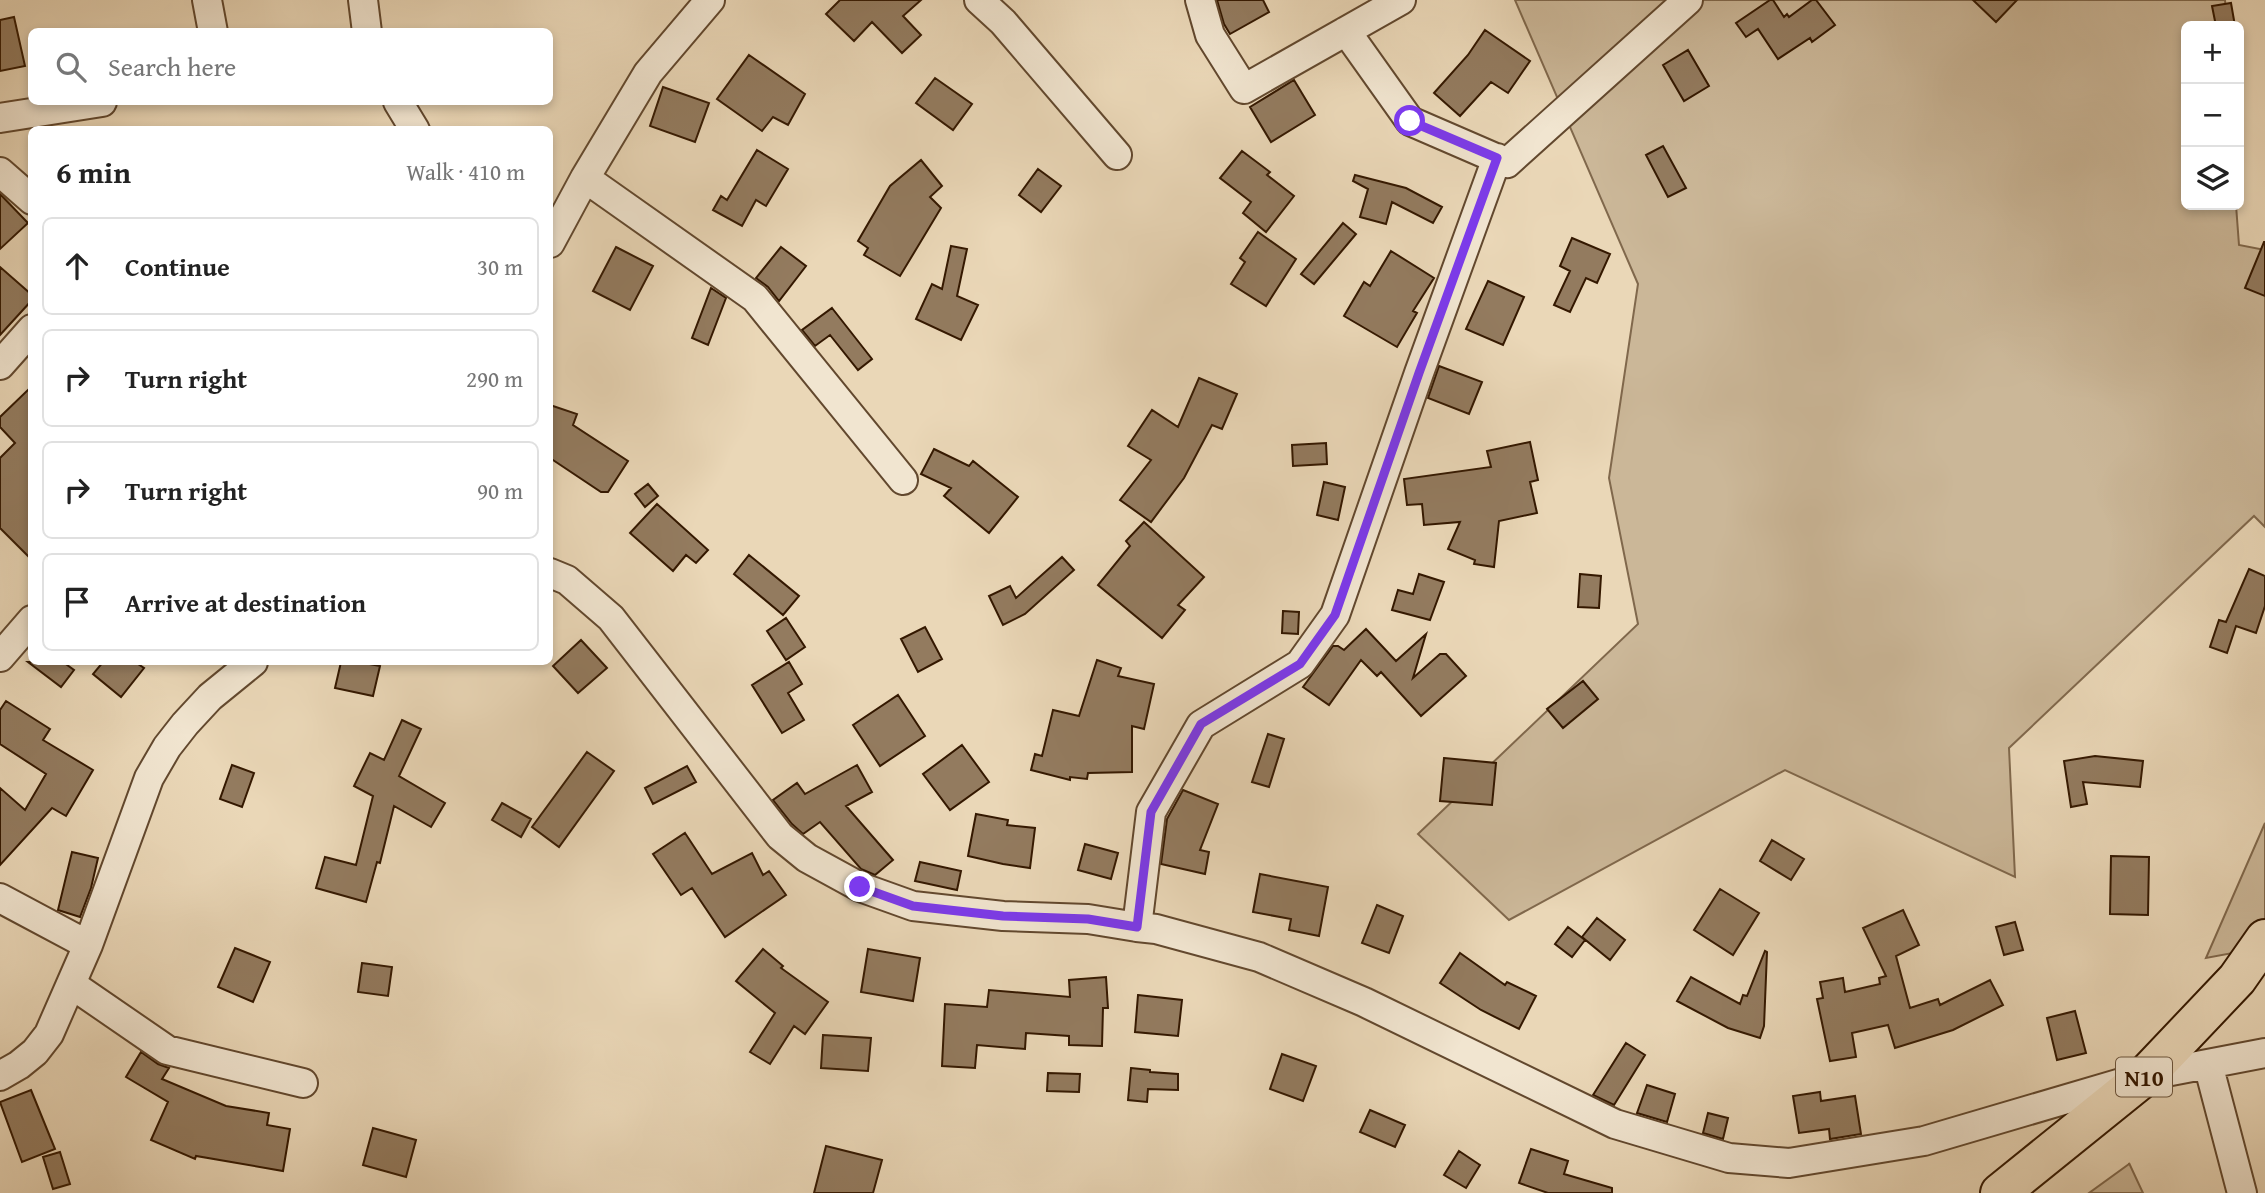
<!DOCTYPE html>
<meta charset="utf-8">
<style>
:root{--surface:#fff;--page:#f2f2f2;--text:#222;--muted:#767676;--line:#e0e0e0}
body{margin:0;font-family:"Gentium Book Plus",serif;background:var(--page);color:var(--text)}
.controls{position:absolute;right:21px;top:21px;display:grid;overflow:hidden;border-radius:10px;box-shadow:0 4px 10px #0003}
.controls button{width:63px;height:63px;display:grid;place-items:center;padding:0;border:0;border-bottom:2px solid var(--line);background:var(--surface);color:var(--text);font:35px sans-serif}
.stop{position:absolute;width:21px;height:21px;margin:-16px;border:5px solid #7c3aed;border-radius:50%;background:#fff}
.stop.end{background:#7c3aed;border-color:#fff;box-shadow:0 2px 7px #0008}
.list{margin:0;padding:0;list-style:none}
h2{display:flex;justify-content:space-between;align-items:center;height:91px;margin:0;padding:0 28px;font-size:30px}
h2 small{font-size:23px;font-weight:400;color:var(--muted)}
.list li{display:grid;grid-template-columns:46px 1fr auto;gap:21px;align-items:center;box-sizing:border-box;height:98px;margin:0 14px 14px;padding:0 14px;border:2px solid var(--line);border-radius:10px}
.list b{display:block;font-size:26px;white-space:nowrap}
.list em{font-size:23px;font-style:normal;color:var(--muted)}
.icon{flex:none;width:38px;height:38px;fill:none;stroke:currentColor;stroke-width:2;stroke-linecap:round;stroke-linejoin:round}
.map{position:relative;flex:none;width:2265px;height:1193px;overflow:hidden}
.search{position:absolute;background:var(--surface);box-shadow:0 4px 10px #0003;left:28px;top:28px;width:525px;height:77px;display:flex;align-items:center;gap:18px;box-sizing:border-box;padding:0 24px;border-radius:10px;color:var(--muted);font-size:26px}
.panel{position:absolute;background:var(--surface);box-shadow:0 4px 10px #0003;left:28px;top:126px;width:525px;height:539px;border-radius:10px}
.map>svg:first-child{display:block}
.green{fill:#cbb798;stroke:#80684c;stroke-width:2}
.building{fill:#937b5f;stroke:#341800;stroke-width:2}
.lines{fill:none;stroke-linecap:round;stroke-linejoin:round}
.minor-casing{stroke:#62482e;stroke-width:32}
.highway-casing{stroke:#341800;stroke-width:42}
.minor{stroke:#f1e5d0;stroke-width:28}
.highway{stroke:#ead7b7;stroke-width:38}
.route{stroke:#7c3aed;stroke-width:9}
.labels{text-anchor:middle;dominant-baseline:central;stroke-width:5;stroke-linejoin:round;paint-order:stroke}
.shield{fill:#f1e5d0;stroke:#6d563e;stroke-width:2}
.shield-label{font-size:23px;font-weight:bold;fill:#341800}
</style>
<div class="map">
<svg width="2265" height="1193" viewBox="0 0 2265 1193">
<rect width="100%" height="100%" fill="#ead7b7"/>
<filter id="stains"><feTurbulence type="fractalNoise" baseFrequency=".00286" numOctaves="4"/><feColorMatrix values="0 0 0 0 .2 0 0 0 0 .09 0 0 0 0 .02 0 0 0 .5 -.17"/></filter>
<radialGradient id="worn" r=".72"><stop offset=".6" stop-color="#630" stop-opacity="0"/><stop offset="1" stop-color="#630" stop-opacity=".3"/></radialGradient>
<!-- green -->
<path class="green" d="M 1515,0 L 2225,0 L 2227,26 L 2186,26 L 2186,205 L 2236,205 L 2239,245 L 2265,250 L 2265,527 L 2254,516 L 2009,748 L 2015,877 L 1785,770 L 1509,920 L 1418,834 L 1638,624 L 1609,478 L 1638,284 Z
M 2265,823 L 2265,947 L 2206,958 Z
M 2129,1163 L 2143,1193 L 2089,1193 L 2129,1164 Z"/>
<!-- building -->
<path class="building" d="M 840,0 L 921,0 L 903,16 L 921,35 L 902,53 L 872,22 L 854,41 L 826,14 Z
M 1217,0 L 1263,0 L 1269,12 L 1230,34 L 1224,24 Z
M 1770,0 L 1773,0 L 1784,17 L 1787,14 L 1789,17 L 1812,0 L 1816,0 L 1835,25 L 1812,42 L 1810,38 L 1778,59 L 1758,29 L 1746,37 L 1736,23 Z
M 1973,0 L 2017,0 L 1996,22 Z
M 2231,3 L 2235,26 L 2216,26 L 2212,6 Z
M 14,17 L 25,66 L 0,71 L 0,20 Z
M 1485,30 L 1530,61 L 1508,93 L 1491,82 L 1460,116 L 1434,93 L 1468,55 Z
M 1688,50 L 1709,86 L 1684,101 L 1663,65 Z
M 749,55 L 805,94 L 788,125 L 773,117 L 762,131 L 717,99 Z
M 935,78 L 972,104 L 953,130 L 916,103 Z
M 1294,80 L 1315,115 L 1271,142 L 1250,107 Z
M 663,87 L 709,103 L 695,142 L 650,126 Z
M 1663,146 L 1686,188 L 1668,197 L 1646,155 Z
M 757,150 L 788,169 L 766,206 L 756,200 L 742,226 L 713,210 L 721,196 L 727,200 Z
M 1242,151 L 1270,172 L 1267,175 L 1294,196 L 1266,232 L 1243,213 L 1251,202 L 1220,178 Z
M 921,160 L 942,186 L 930,197 L 941,208 L 900,276 L 864,255 L 868,248 L 858,241 L 890,186 Z
M 1038,169 L 1061,186 L 1041,212 L 1019,195 Z
M 1355,175 L 1406,188 L 1442,207 L 1433,223 L 1392,202 L 1386,224 L 1360,217 L 1368,189 L 1353,181 Z
M 0,194 L 28,223 L 0,249 Z
M 1343,223 L 1356,234 L 1314,284 L 1301,274 Z
M 1258,232 L 1296,259 L 1266,306 L 1231,284 L 1245,262 L 1240,258 Z
M 1572,238 L 1610,254 L 1597,283 L 1586,278 L 1570,312 L 1554,305 L 1570,271 L 1560,266 Z
M 2264,242 L 2265,242 L 2265,296 L 2245,288 Z
M 951,246 L 967,249 L 957,296 L 978,305 L 961,340 L 916,319 L 932,284 L 942,289 Z
M 616,247 L 653,266 L 630,310 L 593,291 Z
M 781,247 L 806,266 L 779,301 L 768,287 L 756,278 Z
M 1391,251 L 1434,278 L 1413,311 L 1417,313 L 1397,347 L 1344,316 L 1364,282 L 1370,286 Z
M 0,267 L 32,295 L 32,300 L 0,335 Z
M 1488,281 L 1524,297 L 1503,345 L 1466,329 Z
M 711,288 L 726,298 L 708,345 L 692,338 Z
M 832,308 L 872,359 L 858,370 L 830,335 L 815,346 L 802,330 Z
M 1439,366 L 1482,382 L 1469,414 L 1428,398 Z
M 1199,378 L 1237,394 L 1222,429 L 1212,425 L 1184,478 L 1151,522 L 1120,500 L 1151,460 L 1128,446 L 1152,410 L 1178,427 Z
M 32,386 L 32,560 L 0,528 L 0,458 L 15,443 L 0,427 L 0,417 Z
M 550,405 L 577,414 L 573,425 L 628,461 L 608,492 L 601,492 L 550,458 Z
M 1530,442 L 1538,480 L 1530,482 L 1537,513 L 1499,521 L 1494,567 L 1474,564 L 1475,560 L 1448,549 L 1460,522 L 1424,525 L 1422,504 L 1407,505 L 1404,479 L 1491,467 L 1487,451 Z
M 1326,443 L 1327,464 L 1293,466 L 1292,445 Z
M 934,449 L 969,466 L 973,461 L 1018,497 L 989,533 L 944,496 L 951,488 L 921,474 Z
M 1324,482 L 1345,487 L 1338,520 L 1317,515 Z
M 648,484 L 658,496 L 645,507 L 635,494 Z
M 657,504 L 708,550 L 696,563 L 686,555 L 673,571 L 630,533 Z
M 1144,522 L 1204,577 L 1178,605 L 1185,610 L 1162,638 L 1098,585 L 1130,546 L 1126,541 Z
M 749,555 L 799,596 L 783,615 L 734,574 Z
M 1062,557 L 1074,570 L 1025,614 L 1003,625 L 989,596 L 1010,586 L 1016,598 Z
M 2249,569 L 2265,576 L 2265,606 L 2256,633 L 2236,626 L 2227,653 L 2210,647 L 2219,620 L 2226,622 Z
M 1419,574 L 1444,582 L 1430,620 L 1392,610 L 1398,590 L 1413,594 Z
M 1580,574 L 1601,576 L 1599,608 L 1578,607 Z
M 1283,611 L 1299,612 L 1298,634 L 1282,633 Z
M 786,618 L 805,647 L 786,660 L 767,631 Z
M 925,627 L 942,659 L 918,672 L 901,639 Z
M 1366,629 L 1396,661 L 1426,634 L 1413,678 L 1440,654 L 1446,654 L 1466,676 L 1421,716 L 1381,672 L 1377,676 L 1361,660 L 1329,705 L 1303,687 L 1333,646 L 1338,646 L 1344,650 Z
M 581,640 L 607,668 L 578,693 L 553,666 Z
M 1097,660 L 1121,668 L 1118,676 L 1154,684 L 1144,729 L 1132,726 L 1132,772 L 1088,773 L 1087,779 L 1070,777 L 1070,780 L 1031,770 L 1035,754 L 1042,756 L 1053,710 L 1079,716 Z
M 28,662 L 63,662 L 74,670 L 61,687 Z
M 103,662 L 135,662 L 144,668 L 121,697 L 93,674 Z
M 341,662 L 359,662 L 380,666 L 373,696 L 335,688 Z
M 789,662 L 802,684 L 788,693 L 804,720 L 782,733 L 752,685 Z
M 1583,681 L 1598,699 L 1563,728 L 1547,709 Z
M 898,695 L 925,736 L 880,766 L 853,725 Z
M 6,701 L 50,729 L 43,740 L 93,770 L 66,816 L 52,808 L 0,865 L 0,788 L 25,810 L 46,774 L 0,744 L 0,710 Z
M 402,720 L 421,729 L 399,776 L 445,803 L 431,827 L 394,806 L 380,863 L 377,862 L 366,902 L 316,888 L 325,857 L 356,865 L 373,796 L 354,786 L 370,753 L 384,760 Z
M 1268,734 L 1284,739 L 1269,787 L 1252,782 Z
M 962,745 L 989,782 L 950,810 L 923,774 Z
M 587,752 L 614,771 L 559,847 L 532,827 Z
M 2095,756 L 2143,761 L 2140,787 L 2083,782 L 2087,804 L 2071,807 L 2064,761 Z
M 1444,758 L 1496,763 L 1492,805 L 1440,801 Z
M 232,765 L 254,773 L 242,807 L 220,799 Z
M 857,765 L 872,792 L 846,806 L 893,860 L 875,875 L 861,869 L 820,822 L 803,834 L 792,824 L 773,800 L 797,783 L 805,794 Z
M 687,766 L 696,782 L 653,804 L 645,788 Z
M 1183,790 L 1218,804 L 1200,850 L 1209,852 L 1205,874 L 1161,864 L 1167,819 Z
M 502,803 L 531,819 L 521,837 L 492,820 Z
M 976,814 L 1008,820 L 1007,825 L 1035,828 L 1030,868 L 1003,864 L 968,856 Z
M 685,833 L 712,874 L 752,853 L 763,875 L 769,871 L 786,895 L 725,937 L 692,888 L 681,895 L 653,854 Z
M 1772,840 L 1804,859 L 1791,880 L 1760,861 Z
M 1085,844 L 1118,853 L 1111,879 L 1078,870 Z
M 72,852 L 98,858 L 91,888 L 80,917 L 58,910 Z
M 2111,856 L 2149,857 L 2148,915 L 2110,914 Z
M 920,862 L 961,871 L 957,890 L 915,881 Z
M 1260,874 L 1328,887 L 1319,936 L 1289,930 L 1291,919 L 1253,912 Z
M 1720,889 L 1759,913 L 1733,955 L 1694,930 Z
M 1377,905 L 1403,916 L 1389,953 L 1362,943 Z
M 1903,910 L 1919,945 L 1896,956 L 1910,1008 L 1938,999 L 1940,1005 L 1990,980 L 2003,1005 L 1953,1030 L 1895,1048 L 1888,1025 L 1852,1033 L 1856,1057 L 1830,1061 L 1817,999 L 1823,998 L 1820,982 L 1843,978 L 1845,992 L 1880,984 L 1879,978 L 1886,976 L 1863,928 Z
M 1597,918 L 1625,940 L 1610,960 L 1582,937 Z
M 2015,922 L 2023,950 L 2004,955 L 1996,927 Z
M 1568,927 L 1585,940 L 1572,957 L 1555,944 Z
M 235,948 L 270,962 L 253,1002 L 218,987 Z
M 763,949 L 783,966 L 781,968 L 828,1002 L 805,1034 L 794,1026 L 770,1064 L 750,1052 L 775,1013 L 736,981 Z
M 868,949 L 920,958 L 913,1001 L 861,992 Z
M 1765,951 L 1767,952 L 1764,1026 L 1760,1038 L 1728,1028 L 1677,1001 L 1691,977 L 1740,1004 L 1743,995 L 1747,996 Z
M 1460,953 L 1505,985 L 1507,982 L 1536,996 L 1519,1029 L 1481,1010 L 1440,983 Z
M 362,963 L 392,967 L 388,996 L 358,992 Z
M 1106,977 L 1108,1008 L 1103,1008 L 1102,1046 L 1069,1045 L 1069,1036 L 1026,1033 L 1025,1049 L 977,1045 L 975,1068 L 942,1066 L 945,1004 L 987,1007 L 989,990 L 1070,997 L 1069,980 Z
M 1138,995 L 1182,1000 L 1178,1036 L 1135,1032 Z
M 2075,1011 L 2086,1053 L 2057,1060 L 2047,1018 Z
M 823,1035 L 871,1038 L 868,1071 L 821,1068 Z
M 1626,1043 L 1645,1055 L 1614,1105 L 1593,1095 Z
M 141,1052 L 158,1064 L 169,1068 L 162,1079 L 226,1106 L 269,1113 L 267,1125 L 290,1129 L 283,1171 L 196,1156 L 195,1159 L 151,1140 L 168,1102 L 126,1077 Z
M 1282,1054 L 1316,1066 L 1303,1101 L 1270,1089 Z
M 1131,1068 L 1150,1070 L 1150,1072 L 1178,1074 L 1178,1090 L 1148,1089 L 1147,1102 L 1128,1100 Z
M 1048,1073 L 1080,1074 L 1079,1092 L 1047,1091 Z
M 1647,1085 L 1675,1094 L 1667,1122 L 1637,1113 Z
M 31,1090 L 55,1149 L 22,1162 L 0,1102 Z
M 1820,1092 L 1821,1101 L 1855,1096 L 1861,1134 L 1830,1139 L 1829,1129 L 1799,1133 L 1793,1096 Z
M 1370,1110 L 1405,1125 L 1395,1147 L 1360,1132 Z
M 1708,1113 L 1728,1118 L 1723,1139 L 1703,1133 Z
M 373,1128 L 416,1140 L 406,1177 L 363,1165 Z
M 826,1146 L 882,1160 L 873,1193 L 814,1193 Z
M 1531,1149 L 1568,1161 L 1564,1174 L 1612,1188 L 1612,1193 L 1548,1193 L 1519,1183 Z
M 1459,1151 L 1480,1165 L 1466,1188 L 1444,1175 Z
M 60,1152 L 70,1184 L 53,1189 L 43,1157 Z"/>
<g class="lines">
<defs>
<path id="minor" d="M 207,0 L 213,32
M 363,0 L 367,32
M 979,0 L 1003,22 L 1117,155
M 1200,0 L 1210,35 L 1244,89 L 1401,0
M 1346,31 L 1410,121 L 1507,163 L 1688,0
M 398,102 L 415,130
M 0,118 L 102,102
M 0,172 L 32,200
M 585,178 L 755,298 L 903,480
M 550,243 L 585,178 L 648,73 L 710,0
M 0,365 L 32,329
M 550,573 L 567,580 L 611,618 L 780,836 L 807,858 L 860,887 L 913,906 L 1003,916 L 1088,919 L 1137,927 L 1156,929 L 1259,957 L 1364,1002 L 1615,1124 L 1729,1158 L 1789,1163 L 1924,1141 L 2145,1076 L 2265,1053
M 0,657 L 32,620
M 0,898 L 88,945
M 1137,927 L 1151,812 L 1201,725 L 1300,664 L 1335,615 L 1419,373 L 1497,158
M 71,984 L 167,1050 L 303,1083
M 2208,1064 L 2242,1193
M 0,1076 L 19,1065 L 35,1052 L 49,1034 L 88,945 L 149,778 L 167,747 L 185,724 L 210,697 L 253,662"/>
<path id="highway" d="M 2000,1193 L 2145,1076 L 2237,979 L 2265,939"/>
</defs>
<!-- minor casing -->
<use href="#minor" class="minor-casing"/>
<!-- highway casing -->
<use href="#highway" class="highway-casing"/>
<!-- minor -->
<use href="#minor" class="minor"/>
<!-- highway -->
<use href="#highway" class="highway"/>
</g>
<g class="lines">
<!-- route -->
<path class="route" d="M 860,887 L 913,906 L 1003,916 L 1088,919 L 1137,927 L 1151,812 L 1201,724 L 1300,664 L 1335,615 L 1419,373 L 1497,158 L 1410,121"/>
</g>
<g class="labels">
<!-- shield labels -->
<rect class="shield" x="2116" y="1057.5" width="56" height="39" rx="5"/>
<g class="shield-label">
<text x="2144" y="1077">N10</text>
</g>
</g>
<rect width="100%" height="100%" filter="url(#stains)"/>
<rect width="100%" height="100%" fill="url(#worn)"/>
</svg>
<div class="controls">
<button>+</button>
<button>−</button>
<button><svg class="icon" aria-label="layers" viewBox="0 0 24 24"><path d="M12 4l9 5-9 5-9-5zM3 14l9 5 9-5"/></svg></button>
</div>
<div class="stop" style="left:1410px;top:121px"></div>
<div class="stop end" style="left:860px;top:887px"></div>
<div class="search"><svg class="icon" aria-label="search" viewBox="0 0 24 24"><circle cx="10" cy="10" r="6"/><path d="M15 15l6 6"/></svg>Search here</div>
<section class="panel">
<h2>6 min<small>Walk · 410 m</small></h2>
<ul class="list">
<li><svg class="icon" aria-label="ahead" viewBox="0 0 24 24"><path d="M12 20V5M6 11l6-6 6 6"/></svg><div><b>Continue</b></div><em>30 m</em></li>
<li><svg class="icon" aria-label="right" viewBox="0 0 24 24"><path d="M7 20v-9h11M14 6l5 5-5 5"/></svg><div><b>Turn right</b></div><em>290 m</em></li>
<li><svg class="icon" aria-label="right" viewBox="0 0 24 24"><path d="M7 20v-9h11M14 6l5 5-5 5"/></svg><div><b>Turn right</b></div><em>90 m</em></li>
<li><svg class="icon" aria-label="arrive" viewBox="0 0 24 24"><path d="M6 21V4h12l-3 4 3 4H6"/></svg><div><b>Arrive at destination</b></div></li>
</ul>
</section>
</div>
